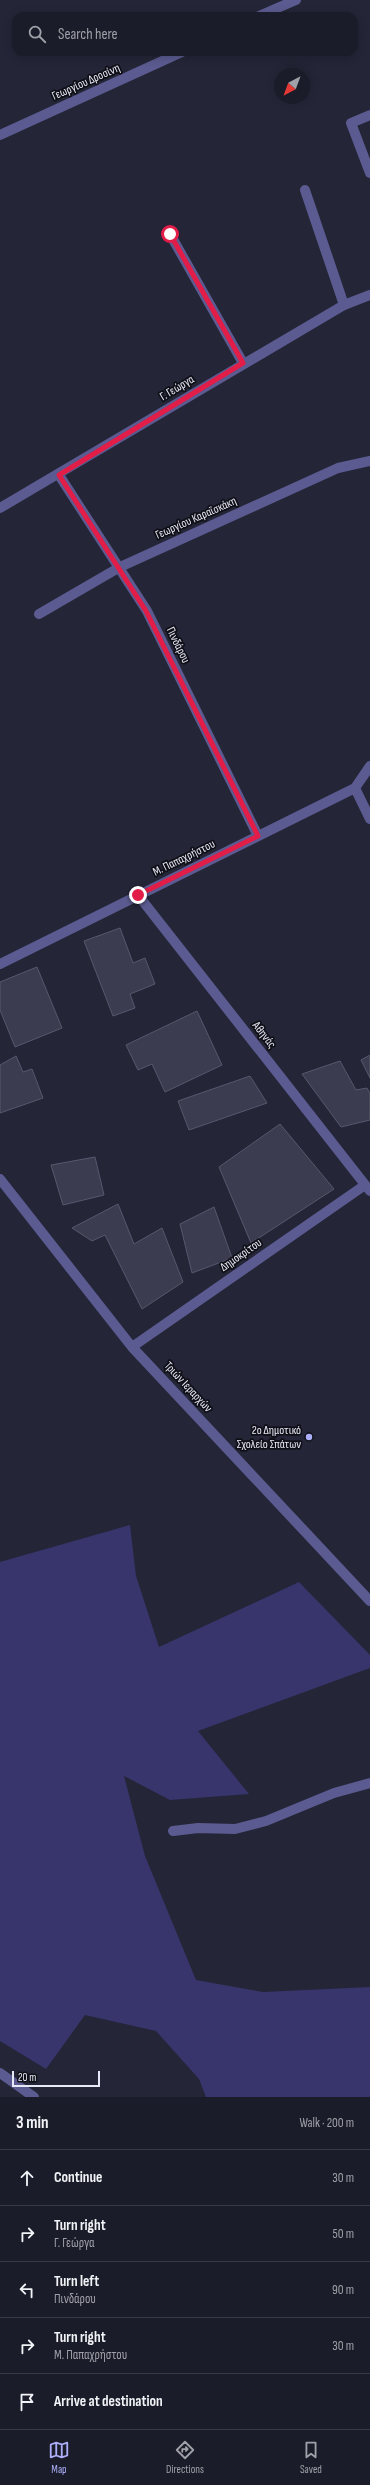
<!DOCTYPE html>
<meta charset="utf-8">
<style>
:root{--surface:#1b1c29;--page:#242531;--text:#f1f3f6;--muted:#a0a1a8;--line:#393a46;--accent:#adaffb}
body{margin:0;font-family:"Sofia Sans Condensed",sans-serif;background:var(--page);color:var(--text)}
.compass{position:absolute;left:274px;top:68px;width:36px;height:36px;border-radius:50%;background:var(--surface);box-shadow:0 2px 10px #0003;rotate:221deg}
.scale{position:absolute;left:12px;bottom:10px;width:88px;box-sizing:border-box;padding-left:4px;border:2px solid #e8e9f6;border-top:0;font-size:11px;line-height:14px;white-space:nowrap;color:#e8e9f6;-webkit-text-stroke:3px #0e0f17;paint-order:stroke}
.stop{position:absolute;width:12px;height:12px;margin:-9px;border:3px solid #e11d48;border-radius:50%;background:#fff}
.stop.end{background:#e11d48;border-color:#fff;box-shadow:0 1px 4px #0008}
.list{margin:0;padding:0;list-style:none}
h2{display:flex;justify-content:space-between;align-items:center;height:52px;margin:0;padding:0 16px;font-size:17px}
h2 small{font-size:13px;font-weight:400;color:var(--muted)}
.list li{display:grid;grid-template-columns:26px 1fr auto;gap:12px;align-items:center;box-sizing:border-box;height:56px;padding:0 16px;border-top:1px solid var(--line)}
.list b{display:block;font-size:15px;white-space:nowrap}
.list p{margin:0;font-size:13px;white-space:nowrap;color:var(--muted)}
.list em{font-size:13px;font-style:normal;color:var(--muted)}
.icon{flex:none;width:22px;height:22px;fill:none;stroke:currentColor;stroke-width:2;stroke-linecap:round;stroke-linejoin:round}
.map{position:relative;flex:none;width:370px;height:2097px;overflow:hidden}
.search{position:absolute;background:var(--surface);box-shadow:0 2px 10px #0003;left:12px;right:12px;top:12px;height:44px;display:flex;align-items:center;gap:10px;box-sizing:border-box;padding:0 14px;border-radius:12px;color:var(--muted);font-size:15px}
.sheet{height:332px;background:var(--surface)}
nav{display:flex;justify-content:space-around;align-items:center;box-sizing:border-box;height:56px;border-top:1px solid var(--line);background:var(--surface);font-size:11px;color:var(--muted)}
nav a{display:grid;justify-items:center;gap:2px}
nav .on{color:var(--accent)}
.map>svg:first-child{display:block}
.green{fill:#37356b}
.building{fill:#3c3c51;stroke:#57586d}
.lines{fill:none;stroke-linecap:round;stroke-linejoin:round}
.service{stroke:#5b5b91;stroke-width:10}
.minor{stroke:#5b5b91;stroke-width:10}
.tertiary{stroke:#5b5b91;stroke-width:10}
.route{stroke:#e11d48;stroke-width:5}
.poi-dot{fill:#adaffb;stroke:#0e0f17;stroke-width:1.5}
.labels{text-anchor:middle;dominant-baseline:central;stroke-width:3.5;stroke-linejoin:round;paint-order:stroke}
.street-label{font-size:12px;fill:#e8e9f6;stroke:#0e0f17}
.poi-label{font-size:12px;fill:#e8e9f6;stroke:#0e0f17;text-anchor:end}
</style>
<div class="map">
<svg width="370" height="2097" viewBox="0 0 370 2097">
<rect width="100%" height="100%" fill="#242537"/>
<!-- green -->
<path class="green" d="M 130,1525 L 136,1576 L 159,1647 L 299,1582 L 370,1655 L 370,1668 L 198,1731 L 249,1794 L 170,1800 L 124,1776 L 145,1856 L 196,1980 L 263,1992 L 370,1987 L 370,2097 L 206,2097 L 199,2079 L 156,2031 L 85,2015 L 46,2069 L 0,2041 L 0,1562 Z"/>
<!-- building -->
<path class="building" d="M 120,928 L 133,963 L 145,958 L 155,984 L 130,994 L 135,1008 L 113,1016 L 84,941 Z
M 37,967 L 62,1028 L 15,1047 L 0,1010 L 0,982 Z
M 197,1011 L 222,1065 L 165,1092 L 152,1064 L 138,1070 L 126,1045 Z
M 370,1055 L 370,1078 L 361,1060 Z
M 16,1056 L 23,1072 L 32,1069 L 43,1098 L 0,1113 L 0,1065 Z
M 340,1061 L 356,1090 L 367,1088 L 370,1094 L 370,1120 L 341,1127 L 302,1074 Z
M 250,1076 L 267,1103 L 189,1130 L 178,1101 Z
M 280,1124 L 334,1189 L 251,1243 L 219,1167 Z
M 95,1157 L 104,1195 L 63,1205 L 51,1165 Z
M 118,1204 L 134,1244 L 162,1228 L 183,1282 L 142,1309 L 105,1235 L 92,1241 L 72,1228 Z
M 214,1207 L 232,1258 L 192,1273 L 180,1224 Z"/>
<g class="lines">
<!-- service -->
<path class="service" d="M 370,115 L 351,123 L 370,173
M 305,190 L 344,305
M 170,234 L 243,363"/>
<!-- minor -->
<path class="minor" d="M 259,16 L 296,0
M 0,135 L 182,52
M 59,475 L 147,611 L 258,836
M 0,508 L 344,305 L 370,295
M 39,614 L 120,567 L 338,468 L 370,461
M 355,788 L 370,819
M 138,895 L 370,1191
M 0,964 L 355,788 L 370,766
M 0,1179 L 132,1347 L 370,1601
M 132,1347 L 365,1185
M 173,1831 L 198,1828 L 235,1829 L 266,1821 L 334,1793 L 370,1783"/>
<!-- tertiary -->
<path class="tertiary" d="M 0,2073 L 34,2097"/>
</g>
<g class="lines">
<!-- route -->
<path class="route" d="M 138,895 L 258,836 L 146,611 L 59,475 L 243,363 L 170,234"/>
</g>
<!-- markers -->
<circle class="poi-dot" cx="309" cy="1437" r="4"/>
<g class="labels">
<!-- street labels -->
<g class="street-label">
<text transform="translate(86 82) rotate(-24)">Γεωργίου Δροσίνη</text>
<text transform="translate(177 388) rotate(-31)">Γ. Γεώργα</text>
<text transform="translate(196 518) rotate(-24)">Γεωργίου Καραϊσκάκη</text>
<text transform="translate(178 645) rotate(64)">Πινδάρου</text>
<text transform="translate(184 858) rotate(-26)">Μ. Παπαχρήστου</text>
<text transform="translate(264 1035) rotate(52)">Αθηνάς</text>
<text transform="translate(241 1255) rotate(-35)">Δημοκρίτου</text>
<text transform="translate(188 1387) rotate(47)">Τριών Ιεραρχών</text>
</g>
<!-- poi labels -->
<g class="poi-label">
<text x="301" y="1430">2ο Δημοτικό<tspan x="301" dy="14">Σχολείο Σπάτων</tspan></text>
</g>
</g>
</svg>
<svg class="compass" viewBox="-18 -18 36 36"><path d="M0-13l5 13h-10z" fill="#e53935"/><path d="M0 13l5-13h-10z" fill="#a0a1a8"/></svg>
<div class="scale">20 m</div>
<div class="stop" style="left:170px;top:234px"></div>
<div class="stop end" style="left:138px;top:895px"></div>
<div class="search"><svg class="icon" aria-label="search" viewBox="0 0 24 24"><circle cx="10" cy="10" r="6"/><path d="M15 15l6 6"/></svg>Search here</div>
</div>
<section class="sheet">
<h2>3 min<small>Walk · 200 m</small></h2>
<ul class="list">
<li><svg class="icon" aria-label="ahead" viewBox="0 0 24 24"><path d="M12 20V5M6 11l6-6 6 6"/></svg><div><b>Continue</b></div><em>30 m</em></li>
<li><svg class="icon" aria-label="right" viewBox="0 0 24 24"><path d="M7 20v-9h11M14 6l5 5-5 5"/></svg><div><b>Turn right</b><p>Γ. Γεώργα</p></div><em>50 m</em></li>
<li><svg class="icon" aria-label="left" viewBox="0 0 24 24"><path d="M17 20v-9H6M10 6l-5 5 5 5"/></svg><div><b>Turn left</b><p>Πινδάρου</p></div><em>90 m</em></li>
<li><svg class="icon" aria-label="right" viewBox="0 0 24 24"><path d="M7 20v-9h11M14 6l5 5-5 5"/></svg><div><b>Turn right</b><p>Μ. Παπαχρήστου</p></div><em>30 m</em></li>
<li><svg class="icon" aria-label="arrive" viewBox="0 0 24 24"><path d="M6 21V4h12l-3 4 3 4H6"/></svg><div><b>Arrive at destination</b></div></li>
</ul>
</section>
<nav>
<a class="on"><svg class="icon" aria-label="map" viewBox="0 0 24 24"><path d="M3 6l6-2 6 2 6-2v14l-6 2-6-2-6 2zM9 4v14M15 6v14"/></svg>Map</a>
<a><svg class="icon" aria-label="directions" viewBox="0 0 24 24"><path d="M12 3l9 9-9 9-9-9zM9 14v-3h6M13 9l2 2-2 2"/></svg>Directions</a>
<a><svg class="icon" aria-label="saved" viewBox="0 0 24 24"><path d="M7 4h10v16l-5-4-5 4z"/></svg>Saved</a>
</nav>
